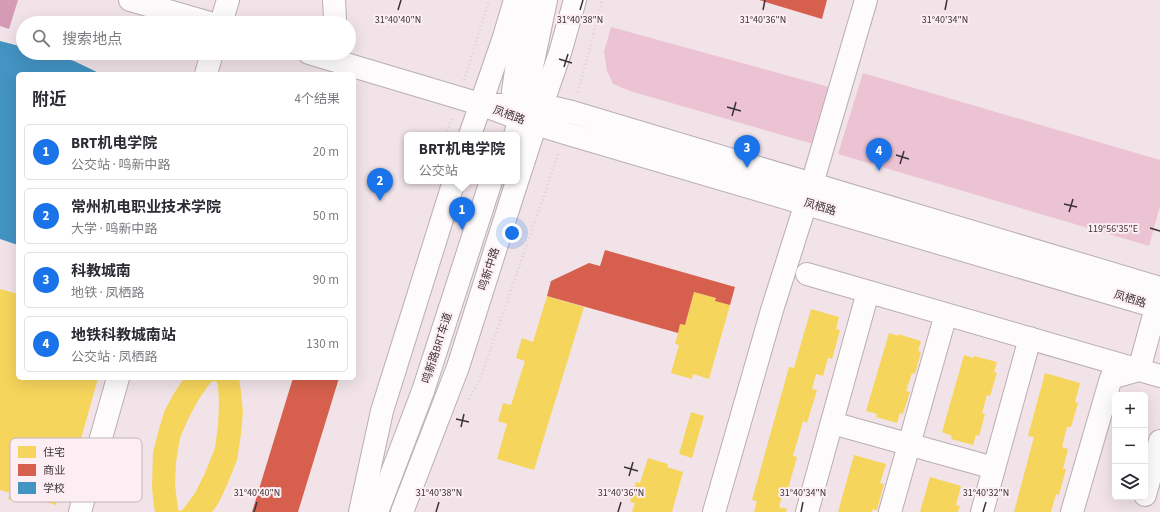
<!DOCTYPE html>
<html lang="zh">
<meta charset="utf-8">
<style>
:root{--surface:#fff;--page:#f2f2f3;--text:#2b2b33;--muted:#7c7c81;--line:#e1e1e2;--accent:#1a73e8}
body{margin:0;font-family:"Source Sans 3","Noto Sans SC",sans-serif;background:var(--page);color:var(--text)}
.controls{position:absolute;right:12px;bottom:12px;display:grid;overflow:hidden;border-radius:6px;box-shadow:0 4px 16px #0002}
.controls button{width:36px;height:36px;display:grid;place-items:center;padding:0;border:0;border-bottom:1px solid var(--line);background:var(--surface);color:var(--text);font:20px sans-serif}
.you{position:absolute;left:512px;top:233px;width:14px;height:14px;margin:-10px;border:3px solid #fff;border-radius:50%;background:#1a73e8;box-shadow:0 0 0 6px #1a73e833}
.badge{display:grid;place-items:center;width:26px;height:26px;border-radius:50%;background:var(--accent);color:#fff;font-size:13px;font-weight:700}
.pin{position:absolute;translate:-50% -33px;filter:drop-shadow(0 1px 2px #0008)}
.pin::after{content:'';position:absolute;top:21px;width:14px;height:12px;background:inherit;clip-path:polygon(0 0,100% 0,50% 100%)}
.popup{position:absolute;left:404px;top:132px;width:116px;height:52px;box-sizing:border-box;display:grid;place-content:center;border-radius:6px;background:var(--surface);filter:drop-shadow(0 1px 3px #0005);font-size:13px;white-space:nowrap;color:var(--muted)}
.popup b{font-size:15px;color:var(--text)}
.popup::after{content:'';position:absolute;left:50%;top:100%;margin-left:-8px;border:8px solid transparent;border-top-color:var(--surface)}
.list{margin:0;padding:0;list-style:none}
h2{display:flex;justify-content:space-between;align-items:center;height:52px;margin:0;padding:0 16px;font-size:17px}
h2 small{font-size:13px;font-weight:400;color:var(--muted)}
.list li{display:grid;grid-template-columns:26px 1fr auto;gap:12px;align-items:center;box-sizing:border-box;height:56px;margin:0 8px 8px;padding:0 8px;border:1px solid var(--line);border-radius:6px}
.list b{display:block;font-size:15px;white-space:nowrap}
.list p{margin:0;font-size:13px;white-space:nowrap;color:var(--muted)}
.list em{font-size:13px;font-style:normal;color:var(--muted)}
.icon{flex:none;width:22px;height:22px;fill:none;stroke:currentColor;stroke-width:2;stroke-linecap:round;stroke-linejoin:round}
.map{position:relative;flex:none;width:1160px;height:512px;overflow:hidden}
.search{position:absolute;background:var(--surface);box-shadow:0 4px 16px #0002;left:16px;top:16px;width:340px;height:44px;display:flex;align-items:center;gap:10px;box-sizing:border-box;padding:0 14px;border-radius:22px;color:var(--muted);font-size:15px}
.panel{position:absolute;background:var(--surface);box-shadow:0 4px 16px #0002;left:16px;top:72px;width:340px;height:308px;border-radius:6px}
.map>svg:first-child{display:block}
.green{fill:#ecc3d3}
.water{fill:#d59bb4}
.homes{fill:#f6d55c;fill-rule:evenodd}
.shops{fill:#d6604d}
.schools{fill:#4393c3}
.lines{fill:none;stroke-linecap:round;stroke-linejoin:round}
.minor-casing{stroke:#b9aeb3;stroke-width:24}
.major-casing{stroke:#b9aeb3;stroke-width:24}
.path{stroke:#d8d3d4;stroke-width:2.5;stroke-dasharray:1 3;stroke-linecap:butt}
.minor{stroke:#fdfbfc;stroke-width:22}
.major{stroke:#fdfbfc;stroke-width:22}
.ticks{fill:none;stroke:#3c3236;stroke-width:1.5}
.labels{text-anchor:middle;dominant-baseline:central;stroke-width:4;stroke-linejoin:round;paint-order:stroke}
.street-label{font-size:11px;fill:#3c3236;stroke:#fdeef3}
.key{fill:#fdeef3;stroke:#c3b6ba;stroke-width:1}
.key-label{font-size:11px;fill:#3c3236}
.ticks-label{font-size:10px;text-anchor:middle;fill:#3c3236;stroke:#fdeef3;stroke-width:4;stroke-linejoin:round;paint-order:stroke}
</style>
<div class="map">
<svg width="1160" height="512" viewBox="0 0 1160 512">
<rect width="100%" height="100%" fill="#f1e3e8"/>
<!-- green -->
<path class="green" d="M 611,27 L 829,87 L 813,144 L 630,91 L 613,84 L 607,71 L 604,52 Z
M 863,73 L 1160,160 L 1160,206 L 1149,246 L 838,154 Z"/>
<!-- water -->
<path class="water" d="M 0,0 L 18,0 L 9,29 L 0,26 Z"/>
<!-- homes -->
<path class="homes" d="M 0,289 L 18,294 L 18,302 L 16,307 L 18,308 L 18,378 L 98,378 L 65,496 L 59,495 L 56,505 L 24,496 L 26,490 L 21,489 L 17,502 L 8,499 L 10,493 L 0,490 Z
M 694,292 L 716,298 L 715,301 L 730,305 L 709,379 L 693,374 L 692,379 L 671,373 L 679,345 L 675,344 L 678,333 L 680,324 L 685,325 Z
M 547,296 L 584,307 L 534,470 L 497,459 L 507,424 L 498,421 L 503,403 L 511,405 L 525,361 L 516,358 L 522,338 L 533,342 Z
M 811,309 L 839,317 L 836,329 L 840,330 L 832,359 L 828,358 L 823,376 L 816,374 L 812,389 L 817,390 L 807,423 L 803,421 L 793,456 L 797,457 L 788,489 L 784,488 L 779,507 L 787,509 L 786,512 L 754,512 L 757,501 L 752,500 L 789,367 L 794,368 Z
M 889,333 L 898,336 L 898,334 L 921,341 L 918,351 L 921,352 L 915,374 L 912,373 L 906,391 L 910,392 L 903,414 L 900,413 L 897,423 L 876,417 L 877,414 L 866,411 Z
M 964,355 L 973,358 L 974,356 L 997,362 L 994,372 L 997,373 L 990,396 L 987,395 L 982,413 L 985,414 L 979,436 L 976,435 L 973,445 L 951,439 L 952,436 L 942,432 Z
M 1045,373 L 1080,383 L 1075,402 L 1078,403 L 1071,427 L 1067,427 L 1062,447 L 1068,449 L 1063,469 L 1066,469 L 1059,495 L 1056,494 L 1051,512 L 1014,512 L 1034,437 L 1028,436 Z
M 184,378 L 239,378 L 241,392 L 243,412 L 241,434 L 237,460 L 227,485 L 218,504 L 212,512 L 155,512 L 154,506 L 152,488 L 153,452 L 158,433 L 164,412 L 173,395 ZM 214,381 L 217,382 L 218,385 L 219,403 L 218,426 L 215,448 L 205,473 L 195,493 L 184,508 L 181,511 L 178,510 L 175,484 L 176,462 L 180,438 L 189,417 L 199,399 L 210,383 Z
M 691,412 L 704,416 L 692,458 L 679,454 Z
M 854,455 L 886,464 L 880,483 L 884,484 L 877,510 L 873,509 L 872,512 L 838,512 Z
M 648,458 L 668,464 L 667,467 L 683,472 L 672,512 L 632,512 L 635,503 L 630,502 L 636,482 L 640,483 Z
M 930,477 L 961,486 L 956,505 L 960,506 L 958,512 L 920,512 Z"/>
<!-- shops -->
<path class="shops" d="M 759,0 L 827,0 L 822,19 Z
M 605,250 L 735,287 L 730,305 L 715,301 L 716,298 L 694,292 L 685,325 L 680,324 L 678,333 L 547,296 L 551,281 L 589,263 L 600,266 Z
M 293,378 L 339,378 L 298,512 L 252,512 Z"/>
<!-- schools -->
<path class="schools" d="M 0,41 L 23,47 L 23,53 L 45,53 L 74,61 L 101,74 L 18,74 L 18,245 L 0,239 Z"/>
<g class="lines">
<defs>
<path id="minor" d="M 130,0 L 210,23
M 334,0 L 335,19 L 334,23
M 221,23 L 228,0
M 309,53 L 480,104
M 206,74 L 212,53
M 513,91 L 522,29 L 531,0
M 515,135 L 524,105 L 546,0
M 807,274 L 1160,376
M 1139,370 L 1160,293
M 832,423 L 994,468
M 1145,495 L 1160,441
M 80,512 L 118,378
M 377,512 L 423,391 L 491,181
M 714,512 L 772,310 L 812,184 L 866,0
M 807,512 L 868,292
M 890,512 L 946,314
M 982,512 L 1030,338
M 1072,512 L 1111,378 L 1139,370"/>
<path id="major" d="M 480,104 L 520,119 L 565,133 L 1160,308
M 497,105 L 542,105 L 572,112 L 1160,288
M 470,135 L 504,37 L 515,0
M 360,512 L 382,411 L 454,181
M 402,512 L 458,367 L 513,194 L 542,105 L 560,53 L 575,0"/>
</defs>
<!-- minor casing -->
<use href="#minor" class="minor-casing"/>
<!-- major casing -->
<use href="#major" class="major-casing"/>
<!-- path -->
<path class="path" d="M 464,80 L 489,0
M 578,92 L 602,0
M 446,135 L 452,117
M 469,399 L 479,382 L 559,152"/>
<!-- minor -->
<use href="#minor" class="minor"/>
<!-- major -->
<use href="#major" class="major"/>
</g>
<!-- ticks -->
<path class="ticks" d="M 398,10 L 401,0M 580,10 L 583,0M 763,10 L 765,0M 945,10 L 947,0M 559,59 L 572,63M 564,67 L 568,54M 727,107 L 741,111M 732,116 L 736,102M 896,155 L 909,159M 900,164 L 904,151M 1064,204 L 1077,207M 1069,212 L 1073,199M 1150,228 L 1160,231M 456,419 L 469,422M 461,427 L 464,414M 624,467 L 638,471M 629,476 L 633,462M 254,512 L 257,502M 436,512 L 439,502M 618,512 L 621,502M 801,512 L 803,502M 983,512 L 986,502"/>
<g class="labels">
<!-- street labels -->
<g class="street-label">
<text transform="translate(509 115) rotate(20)">凤栖路</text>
<text transform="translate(820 207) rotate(16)">凤栖路</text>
<text transform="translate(489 269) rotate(-72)">鸣新中路</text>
<text transform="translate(1130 299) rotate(17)">凤栖路</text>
<text transform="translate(437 348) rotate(-72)">鸣新路BRT车道</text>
</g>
</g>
<!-- legend -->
<rect x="10" y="438" width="132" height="64" rx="6" class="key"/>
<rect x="18" y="446" width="18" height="12" fill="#f6d55c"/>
<rect x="18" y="464" width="18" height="12" fill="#d6604d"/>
<rect x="18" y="482" width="18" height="12" fill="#4393c3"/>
<g class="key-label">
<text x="43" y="456">住宅</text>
<text x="43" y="474">商业</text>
<text x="43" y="492">学校</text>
</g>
<g class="ticks-label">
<text x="398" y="23">31°40'40"N</text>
<text x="580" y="23">31°40'38"N</text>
<text x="763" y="23">31°40'36"N</text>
<text x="945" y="23">31°40'34"N</text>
<text x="1113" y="232">119°56'35"E</text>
<text x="257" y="496">31°40'40"N</text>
<text x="439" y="496">31°40'38"N</text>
<text x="803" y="496">31°40'34"N</text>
<text x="621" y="496">31°40'36"N</text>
<text x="986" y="496">31°40'32"N</text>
</g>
</svg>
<div class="controls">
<button>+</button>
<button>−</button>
<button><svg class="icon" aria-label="layers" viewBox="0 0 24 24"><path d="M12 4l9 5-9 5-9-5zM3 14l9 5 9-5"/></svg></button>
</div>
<div class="you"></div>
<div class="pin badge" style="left:462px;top:230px">1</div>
<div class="popup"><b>BRT机电学院</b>公交站</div>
<div class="pin badge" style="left:380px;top:201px">2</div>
<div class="pin badge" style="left:747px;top:168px">3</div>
<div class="pin badge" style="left:879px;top:171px">4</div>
<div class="search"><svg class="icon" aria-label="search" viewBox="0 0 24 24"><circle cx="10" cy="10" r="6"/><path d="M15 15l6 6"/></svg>搜索地点</div>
<section class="panel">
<h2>附近<small>4个结果</small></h2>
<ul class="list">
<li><span class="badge">1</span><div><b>BRT机电学院</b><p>公交站 · 鸣新中路</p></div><em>20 m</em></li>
<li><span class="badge">2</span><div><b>常州机电职业技术学院</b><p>大学 · 鸣新中路</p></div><em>50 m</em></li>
<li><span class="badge">3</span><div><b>科教城南</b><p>地铁 · 凤栖路</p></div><em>90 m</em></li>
<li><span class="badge">4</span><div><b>地铁科教城南站</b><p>公交站 · 凤栖路</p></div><em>130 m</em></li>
</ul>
</section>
</div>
